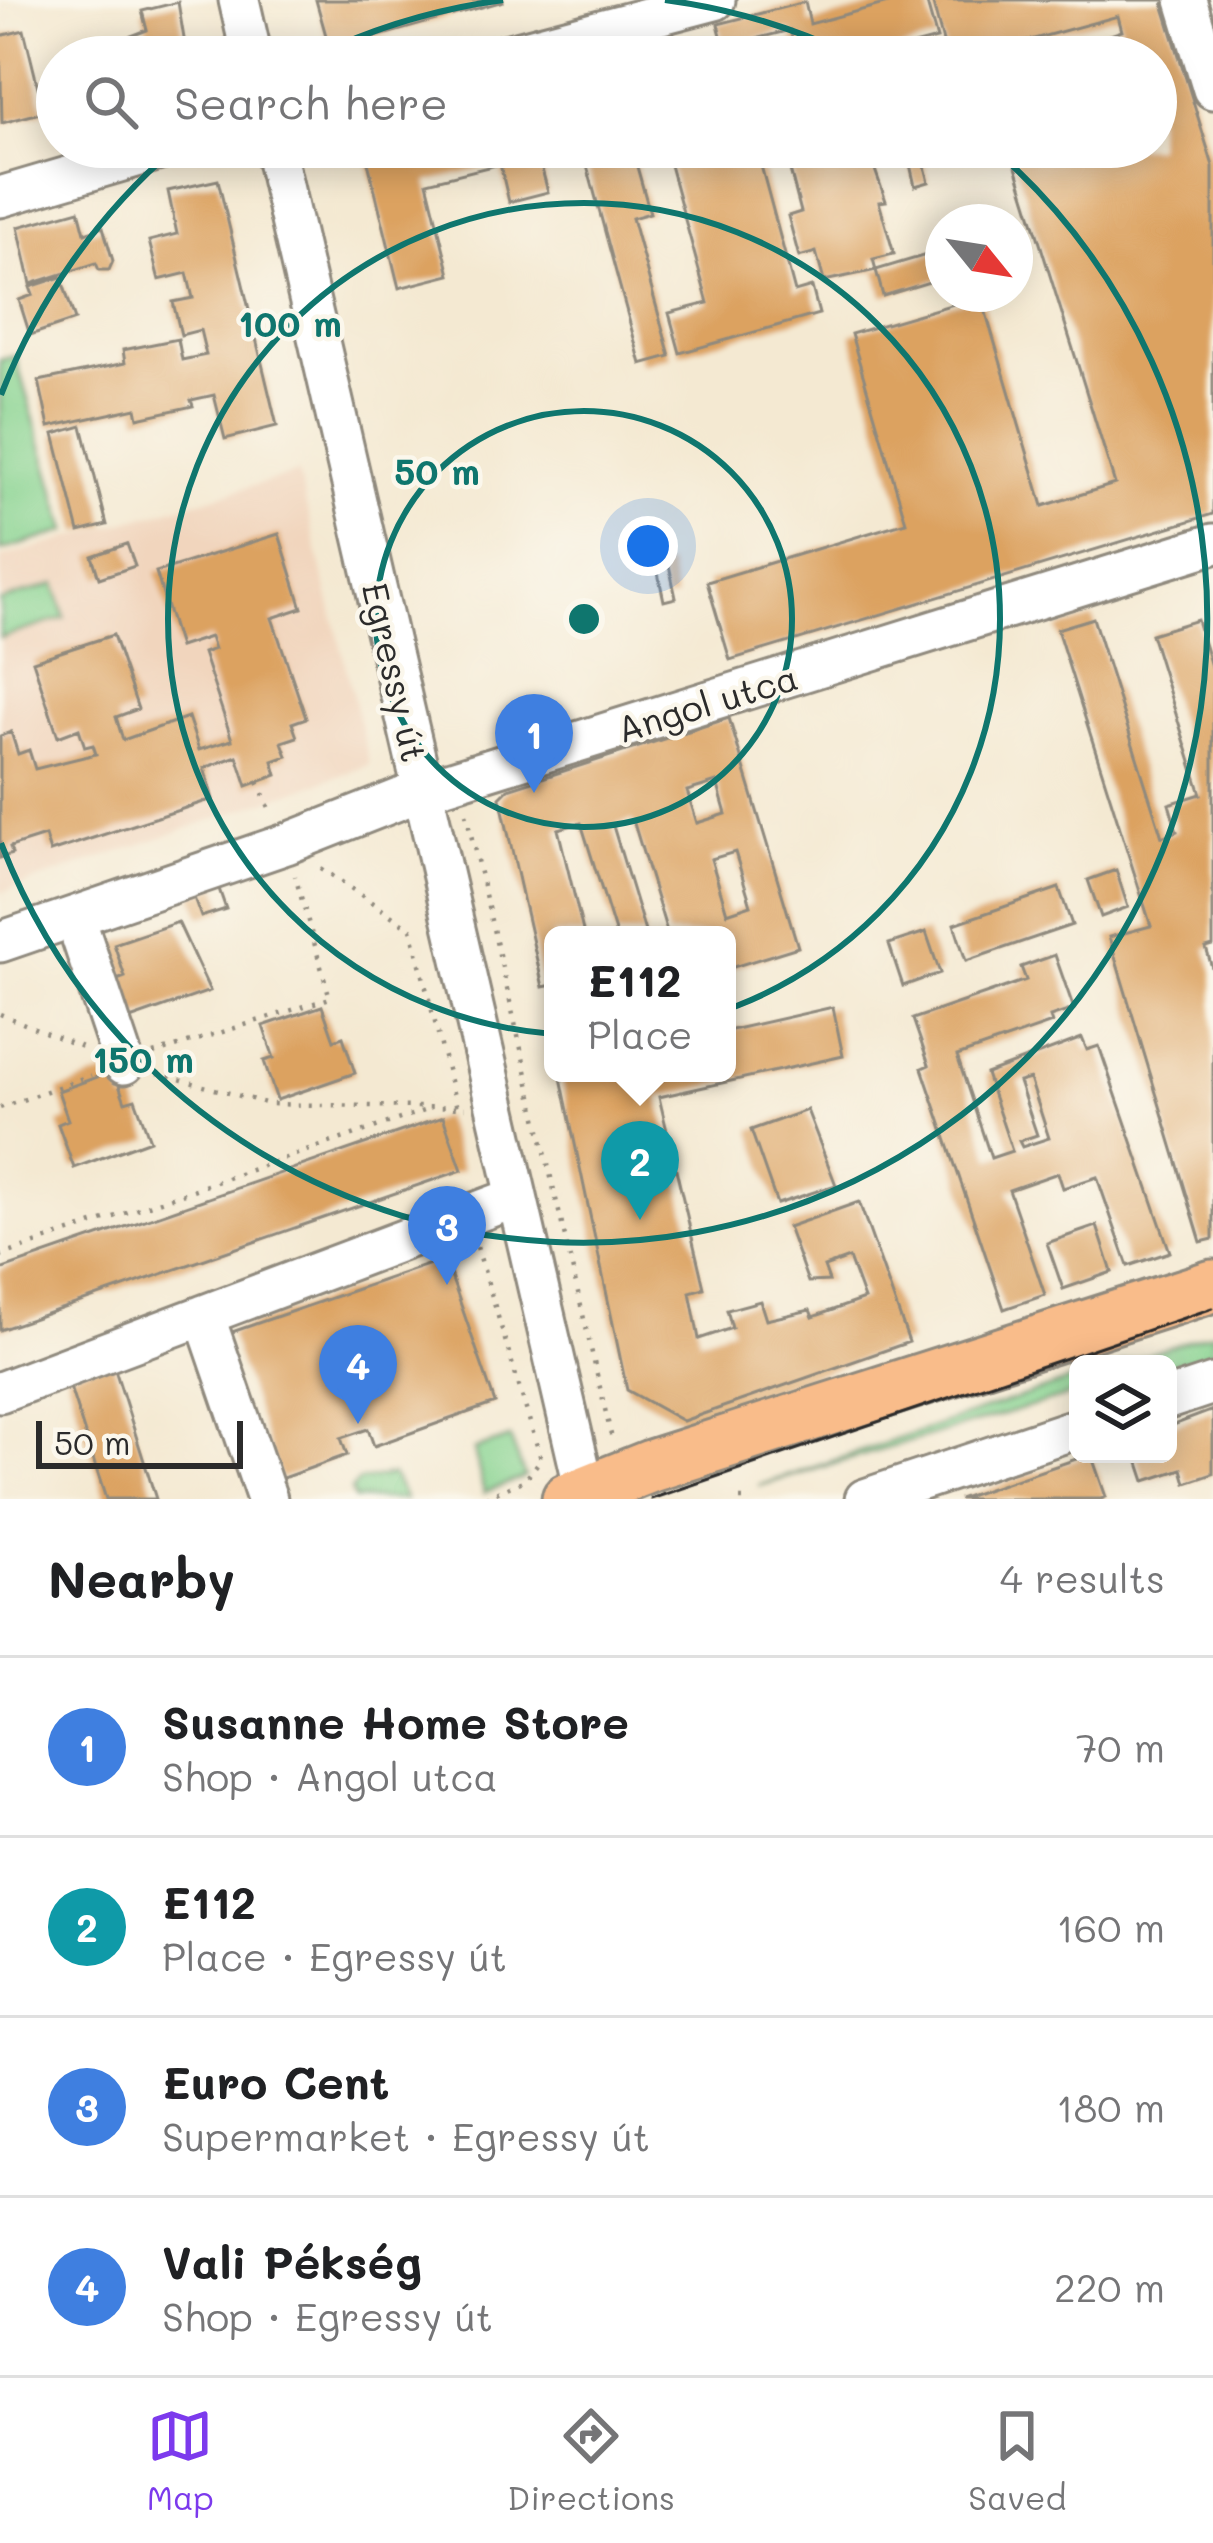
<!DOCTYPE html>
<meta charset="utf-8">
<style>
:root{--surface:#fff;--page:#f2f2f2;--text:#202124;--muted:#757577;--line:#e0e0e0;--accent:#7c3aed}
body{margin:0;font-family:Mali,sans-serif;background:var(--page);color:var(--text)}
.controls{position:absolute;right:36px;bottom:36px;display:grid;overflow:hidden;border-radius:18px;box-shadow:0 6px 30px #0003}
.controls button{width:108px;height:108px;display:grid;place-items:center;padding:0;border:0;border-bottom:3px solid var(--line);background:var(--surface);color:var(--text);font:60px sans-serif}
.compass{position:absolute;left:925px;top:204px;width:108px;height:108px;border-radius:50%;background:var(--surface);box-shadow:0 6px 30px #0003;rotate:120deg}
.scale{position:absolute;left:36px;bottom:30px;width:207px;box-sizing:border-box;padding-left:12px;border:6px solid #2b2b2b;border-top:0;font-size:33px;line-height:42px;white-space:nowrap;color:#2b2b2b;-webkit-text-stroke:9px #fbf7ec;paint-order:stroke}
.you{position:absolute;left:648px;top:546px;width:42px;height:42px;margin:-30px;border:9px solid #fff;border-radius:50%;background:#1a73e8;box-shadow:0 0 0 18px #1a73e833}
.badge{display:grid;place-items:center;width:78px;height:78px;border-radius:50%;background:var(--accent);color:#fff;font-size:39px;font-weight:700}
.pin{position:absolute;translate:-50% -99px;filter:drop-shadow(0 3px 6px #0008)}
.pin::after{content:'';position:absolute;top:63px;width:42px;height:36px;background:inherit;clip-path:polygon(0 0,100% 0,50% 100%)}
.popup{position:absolute;left:544px;top:926px;width:192px;height:156px;box-sizing:border-box;display:grid;place-content:center;border-radius:18px;background:var(--surface);filter:drop-shadow(0 3px 9px #0005);font-size:39px;white-space:nowrap;color:var(--muted)}
.popup b{font-size:45px;color:var(--text)}
.popup::after{content:'';position:absolute;left:50%;top:100%;margin-left:-24px;border:24px solid transparent;border-top-color:var(--surface)}
.list{margin:0;padding:0;list-style:none}
h2{display:flex;justify-content:space-between;align-items:center;height:156px;margin:0;padding:0 48px;font-size:51px}
h2 small{font-size:39px;font-weight:400;color:var(--muted)}
.list li{display:grid;grid-template-columns:78px 1fr auto;gap:36px;align-items:center;box-sizing:border-box;height:180px;padding:0 48px;border-top:3px solid var(--line)}
.list b{display:block;font-size:45px;white-space:nowrap}
.list p{margin:0;font-size:39px;white-space:nowrap;color:var(--muted)}
.list em{font-size:39px;font-style:normal;color:var(--muted)}
.icon{flex:none;width:66px;height:66px;fill:none;stroke:currentColor;stroke-width:2;stroke-linecap:round;stroke-linejoin:round}
.map{position:relative;flex:none;width:1213px;height:1499px;overflow:hidden}
.search{position:absolute;background:var(--surface);box-shadow:0 6px 30px #0003;left:36px;right:36px;top:36px;height:132px;display:flex;align-items:center;gap:30px;box-sizing:border-box;padding:0 42px;border-radius:66px;color:var(--muted);font-size:45px}
.sheet{height:876px;background:var(--surface)}
nav{display:flex;justify-content:space-around;align-items:center;box-sizing:border-box;height:168px;border-top:3px solid var(--line);background:var(--surface);font-size:33px;color:var(--muted)}
nav a{display:grid;justify-items:center;gap:6px}
nav .on{color:var(--accent)}
.map>svg:first-child{display:block}
.built{fill:#f1d5bd}
.green{fill:#87d390;stroke:#597f5e;stroke-width:3}
.building{fill:#dca261;fill-rule:evenodd}
.lines{fill:none;stroke-linecap:round;stroke-linejoin:round}
.minor-casing{stroke:#908a7e;stroke-width:45}
.major-casing{stroke:#908a7e;stroke-width:57}
.path{stroke:#908a7e;stroke-width:4.5;stroke-dasharray:3 9;stroke-linecap:butt}
.minor{stroke:#fff;stroke-width:39}
.major{stroke:#f9bc8a;stroke-width:51}
.tram{stroke:#2b2b2b;stroke-width:3}
.ring{fill:none;stroke:#0f766e;stroke-width:6}
.labels{text-anchor:middle;dominant-baseline:central;stroke-width:9;stroke-linejoin:round;paint-order:stroke}
.street-label{font-size:36px;fill:#2b2b2b;stroke:#fbf7ec}
.centre{fill:#0f766e;stroke:#fbf7ec;stroke-width:6}
.ring-label{font-size:36px;text-anchor:middle;font-weight:bold;fill:#0f766e;stroke:#fbf7ec;stroke-width:9;stroke-linejoin:round;paint-order:stroke}
</style>
<div class="map">
<svg width="1213" height="1499" viewBox="0 0 1213 1499">
<rect width="100%" height="100%" fill="#fbf7ec"/>
<filter id="ink" filterUnits="userSpaceOnUse"><feTurbulence type="fractalNoise" baseFrequency=".00833" numOctaves="2"/><feDisplacementMap in="SourceGraphic" scale="24" xChannelSelector="R" yChannelSelector="G"/><feConvolveMatrix kernelMatrix="1 2 1 2 8 2 1 2 1" color-interpolation-filters="sRGB"/></filter>
<filter id="wash" filterUnits="userSpaceOnUse"><feTurbulence type="fractalNoise" baseFrequency=".004" numOctaves="4" result="noise"/><feDisplacementMap in="SourceGraphic" scale="48" xChannelSelector="R" yChannelSelector="G"/><feGaussianBlur stdDeviation="2.7" result="paint"/><feColorMatrix in="noise" values="0 0 0 0 0 0 0 0 0 0 0 0 0 0 0 0 0 1.4 0 .05"/><feComposite in="paint" operator="in"/></filter>
<g filter="url(#wash)">
<rect width="100%" height="100%" fill="#f4e9d2"/>
<!-- built -->
<path class="built" d="M 298,473 L 370,765 L 0,893 L 0,558 Z"/>
<!-- green -->
<path class="green" d="M 15,356 L 67,531 L 0,551 L 0,360 Z
M 55,584 L 65,618 L 0,638 L 0,601 Z
M 1213,1332 L 1213,1351 L 1168,1367 L 1119,1364 Z
M 1078,1378 L 1078,1393 L 758,1486 Z
M 510,1438 L 525,1477 L 484,1493 L 474,1450 Z
M 392,1475 L 405,1499 L 354,1499 L 351,1490 L 359,1481 Z"/>
<g id="blocks">
<!-- building -->
<path class="building" d="M 316,0 L 503,0 L 503,1 L 330,50 Z
M 899,0 L 926,0 L 937,39 L 869,57 L 797,57 L 790,30 L 724,47 L 718,24 L 805,2 L 810,24 Z
M 932,0 L 1171,0 L 1163,4 L 1213,166 L 1213,514 L 730,660 L 707,582 L 906,522 L 851,334 L 981,296 L 1043,506 L 1115,484 L 1010,147 L 1156,147 L 1156,57 L 1046,57 L 1122,31 L 1118,16 L 1019,43 L 1022,57 L 947,57 Z
M 178,2 L 187,57 L 77,57 L 147,30 L 142,11 Z
M 24,30 L 44,112 L 2,123 L 0,36 Z
M 378,147 L 576,147 L 577,149 L 539,158 L 548,192 L 509,202 L 500,164 L 427,182 L 450,275 L 399,288 L 365,150 Z
M 665,147 L 756,147 L 795,292 L 812,287 L 819,314 L 680,353 L 669,313 L 708,303 Z
M 784,147 L 867,147 L 886,201 L 879,202 L 894,254 L 873,259 L 876,270 L 824,281 L 816,252 L 799,257 L 788,216 L 801,212 Z
M 884,147 L 935,147 L 936,152 L 922,155 L 929,182 L 915,186 L 909,160 L 889,165 Z
M 632,149 L 650,213 L 632,218 L 670,356 L 641,364 L 586,162 Z
M 218,180 L 277,426 L 225,439 L 214,395 L 191,400 L 193,406 L 138,418 L 136,408 L 49,427 L 39,381 L 125,363 L 123,350 L 178,339 L 182,360 L 206,355 L 200,330 L 181,335 L 173,302 L 193,298 L 187,273 L 159,280 L 149,241 L 177,234 L 168,191 Z
M 986,202 L 992,222 L 960,222 L 957,210 Z
M 79,210 L 85,233 L 103,227 L 113,261 L 109,270 L 99,270 L 96,263 L 31,284 L 18,227 Z
M 943,250 L 943,278 L 883,296 L 876,270 Z
M 61,277 L 75,320 L 30,335 L 19,300 L 33,295 L 30,287 Z
M 82,426 L 107,525 L 79,532 L 54,434 Z
M 279,534 L 302,608 L 272,618 L 306,718 L 292,723 L 297,737 L 282,742 L 287,756 L 273,761 L 277,775 L 247,786 L 237,756 L 204,768 L 213,799 L 50,852 L 45,836 L 10,847 L 12,854 L 0,858 L 0,736 L 11,732 L 18,754 L 29,750 L 35,769 L 96,754 L 93,745 L 85,747 L 79,729 L 58,737 L 33,661 L 113,635 L 138,709 L 116,717 L 123,740 L 188,717 L 199,750 L 232,740 L 203,653 L 214,649 L 210,637 L 179,647 L 156,572 Z
M 127,544 L 135,566 L 99,578 L 92,556 Z
M 669,565 L 676,598 L 664,601 L 657,568 Z
M 1093,618 L 1162,837 L 1177,831 L 1169,804 L 1201,794 L 1151,634 L 1197,620 L 1213,673 L 1213,946 L 1206,948 L 1213,971 L 1213,1239 L 1201,1242 L 1109,937 L 1151,926 L 1057,629 Z
M 729,718 L 798,947 L 727,969 L 727,935 L 668,935 L 633,820 L 613,826 L 646,935 L 616,935 L 581,823 L 558,829 L 584,935 L 553,935 L 553,985 L 543,987 L 500,797 L 508,789 ZM 717,782 L 726,814 L 697,823 L 687,791 ZM 735,852 L 751,905 L 727,913 L 711,859 Z
M 1116,870 L 1128,907 L 1101,917 L 1088,880 Z
M 218,886 L 226,909 L 201,917 L 193,895 Z
M 1059,888 L 1072,925 L 966,961 L 954,924 Z
M 178,922 L 210,991 L 130,1019 L 117,980 L 125,977 L 114,944 Z
M 926,932 L 940,973 L 903,986 L 889,944 Z
M 1055,955 L 1074,1009 L 1050,1017 L 1052,1023 L 957,1056 L 991,1158 L 1012,1151 L 986,1074 L 1082,1038 L 1087,1050 L 1099,1046 L 1170,1252 L 1128,1266 L 1097,1177 L 1063,1188 L 1058,1173 L 1009,1190 L 1045,1295 L 1004,1309 L 922,1068 L 929,1065 L 913,1019 L 1026,980 L 1021,967 ZM 1030,1079 L 1049,1138 L 1022,1147 L 1019,1141 L 1037,1135 L 1019,1082 Z
M 322,1006 L 334,1040 L 343,1037 L 355,1073 L 277,1100 L 264,1061 L 274,1058 L 263,1026 Z
M 833,1007 L 843,1056 L 659,1097 L 704,1288 L 690,1292 L 699,1339 L 732,1328 L 727,1310 L 760,1301 L 766,1320 L 810,1310 L 813,1317 L 864,1299 L 849,1258 L 824,1267 L 829,1281 L 808,1282 L 788,1227 L 859,1202 L 909,1342 L 683,1421 L 627,1390 L 560,1073 L 727,1073 L 727,1031 Z
M 114,1071 L 125,1102 L 135,1099 L 150,1140 L 74,1168 L 58,1124 L 68,1120 L 58,1091 Z
M 807,1110 L 836,1185 L 777,1204 L 751,1130 Z
M 443,1117 L 462,1170 L 0,1330 L 0,1270 Z
M 1097,1226 L 1112,1272 L 1063,1289 L 1047,1243 Z
M 445,1259 L 495,1403 L 374,1446 L 368,1429 L 341,1438 L 347,1455 L 280,1479 L 229,1333 Z
M 112,1360 L 156,1499 L 106,1499 L 66,1375 Z
M 1213,1410 L 1213,1474 L 1186,1483 L 1182,1469 L 1145,1481 L 1136,1454 L 1168,1454 L 1168,1427 Z
M 1091,1454 L 1106,1497 L 1101,1499 L 959,1499 Z"/>
</g>
</g>
<g filter="url(#ink)">
<use href="#blocks" fill-opacity="0" stroke="#908a7e" stroke-width="3"/>
<g class="lines">
<defs>
<path id="minor" d="M 239,0 L 252,57
M 1186,0 L 1213,89
M 498,57 L 715,0
M 274,147 L 587,1499
M 0,197 L 170,147
M 75,918 L 124,1064
M 0,942 L 286,844 L 423,790 L 1213,544
M 204,1315 L 267,1499
M 0,1392 L 517,1197
M 1168,1399 L 1213,1384
M 865,1499 L 1078,1428"/>
<path id="major" d="M 568,1499 L 651,1466 L 1213,1286"/>
</defs>
<!-- minor casing -->
<use href="#minor" class="minor-casing"/>
<!-- major casing -->
<use href="#major" class="major-casing"/>
<!-- path -->
<path class="path" d="M 258,782 L 271,812
M 466,813 L 612,1439
M 321,868 L 411,929 L 457,1108
M 0,1014 L 84,1048
M 153,1054 L 330,998 L 295,876
M 157,1073 L 269,1104 L 465,1108
M 0,1108 L 91,1075
M 477,1247 L 541,1459 L 525,1480 L 482,1499
M 0,1256 L 426,1110
M 740,1499 L 744,1499"/>
<!-- minor -->
<use href="#minor" class="minor"/>
<!-- major -->
<use href="#major" class="major"/>
<!-- tram -->
<path class="tram" d="M 651,1499 L 1213,1308"/>
</g>
</g>
<!-- distance rings -->
<g class="ring">
<circle cx="584" cy="619" r="208"/>
<circle cx="584" cy="619" r="416"/>
<path d="M1 395A624 624 0 0 1 175 148M315 56A624 624 0 0 1 503 0M665 0A624 624 0 0 1 853 56M993 148A624 624 0 1 1 1 843"/>
</g>
<g class="labels">
<!-- street labels -->
<g class="street-label">
<text transform="translate(396 672) rotate(77)">Egressy út</text>
<text transform="translate(707 702) rotate(-17)">Angol utca</text>
</g>
</g>
<circle cx="584" cy="619" r="18" class="centre"/>
<g class="ring-label">
<text x="290" y="337">100 m</text>
<text x="437" y="485">50 m</text>
<text x="143" y="1073">150 m</text>
</g>
</svg>
<div class="controls">
<button><svg class="icon" aria-label="layers" viewBox="0 0 24 24"><path d="M12 4l9 5-9 5-9-5zM3 14l9 5 9-5"/></svg></button>
</div>
<svg class="compass" viewBox="-18 -18 36 36"><path d="M0-13l5 13h-10z" fill="#e53935"/><path d="M0 13l5-13h-10z" fill="#757577"/></svg>
<div class="scale">50 m</div>
<div class="you"></div>
<div class="pin badge" style="left:534px;top:793px;background:#3f7fe0">1</div>
<div class="pin badge" style="left:640px;top:1220px;background:#0f9aa8">2</div>
<div class="popup"><b>E112</b>Place</div>
<div class="pin badge" style="left:447px;top:1285px;background:#3f7fe0">3</div>
<div class="pin badge" style="left:358px;top:1424px;background:#3f7fe0">4</div>
<div class="search"><svg class="icon" aria-label="search" viewBox="0 0 24 24"><circle cx="10" cy="10" r="6"/><path d="M15 15l6 6"/></svg>Search here</div>
</div>
<section class="sheet">
<h2>Nearby<small>4 results</small></h2>
<ul class="list">
<li><span class="badge" style="background:#3f7fe0">1</span><div><b>Susanne Home Store</b><p>Shop · Angol utca</p></div><em>70 m</em></li>
<li><span class="badge" style="background:#0f9aa8">2</span><div><b>E112</b><p>Place · Egressy út</p></div><em>160 m</em></li>
<li><span class="badge" style="background:#3f7fe0">3</span><div><b>Euro Cent</b><p>Supermarket · Egressy út</p></div><em>180 m</em></li>
<li><span class="badge" style="background:#3f7fe0">4</span><div><b>Vali Pékség</b><p>Shop · Egressy út</p></div><em>220 m</em></li>
</ul>
</section>
<nav>
<a class="on"><svg class="icon" aria-label="map" viewBox="0 0 24 24"><path d="M3 6l6-2 6 2 6-2v14l-6 2-6-2-6 2zM9 4v14M15 6v14"/></svg>Map</a>
<a><svg class="icon" aria-label="directions" viewBox="0 0 24 24"><path d="M12 3l9 9-9 9-9-9zM9 14v-3h6M13 9l2 2-2 2"/></svg>Directions</a>
<a><svg class="icon" aria-label="saved" viewBox="0 0 24 24"><path d="M7 4h10v16l-5-4-5 4z"/></svg>Saved</a>
</nav>
